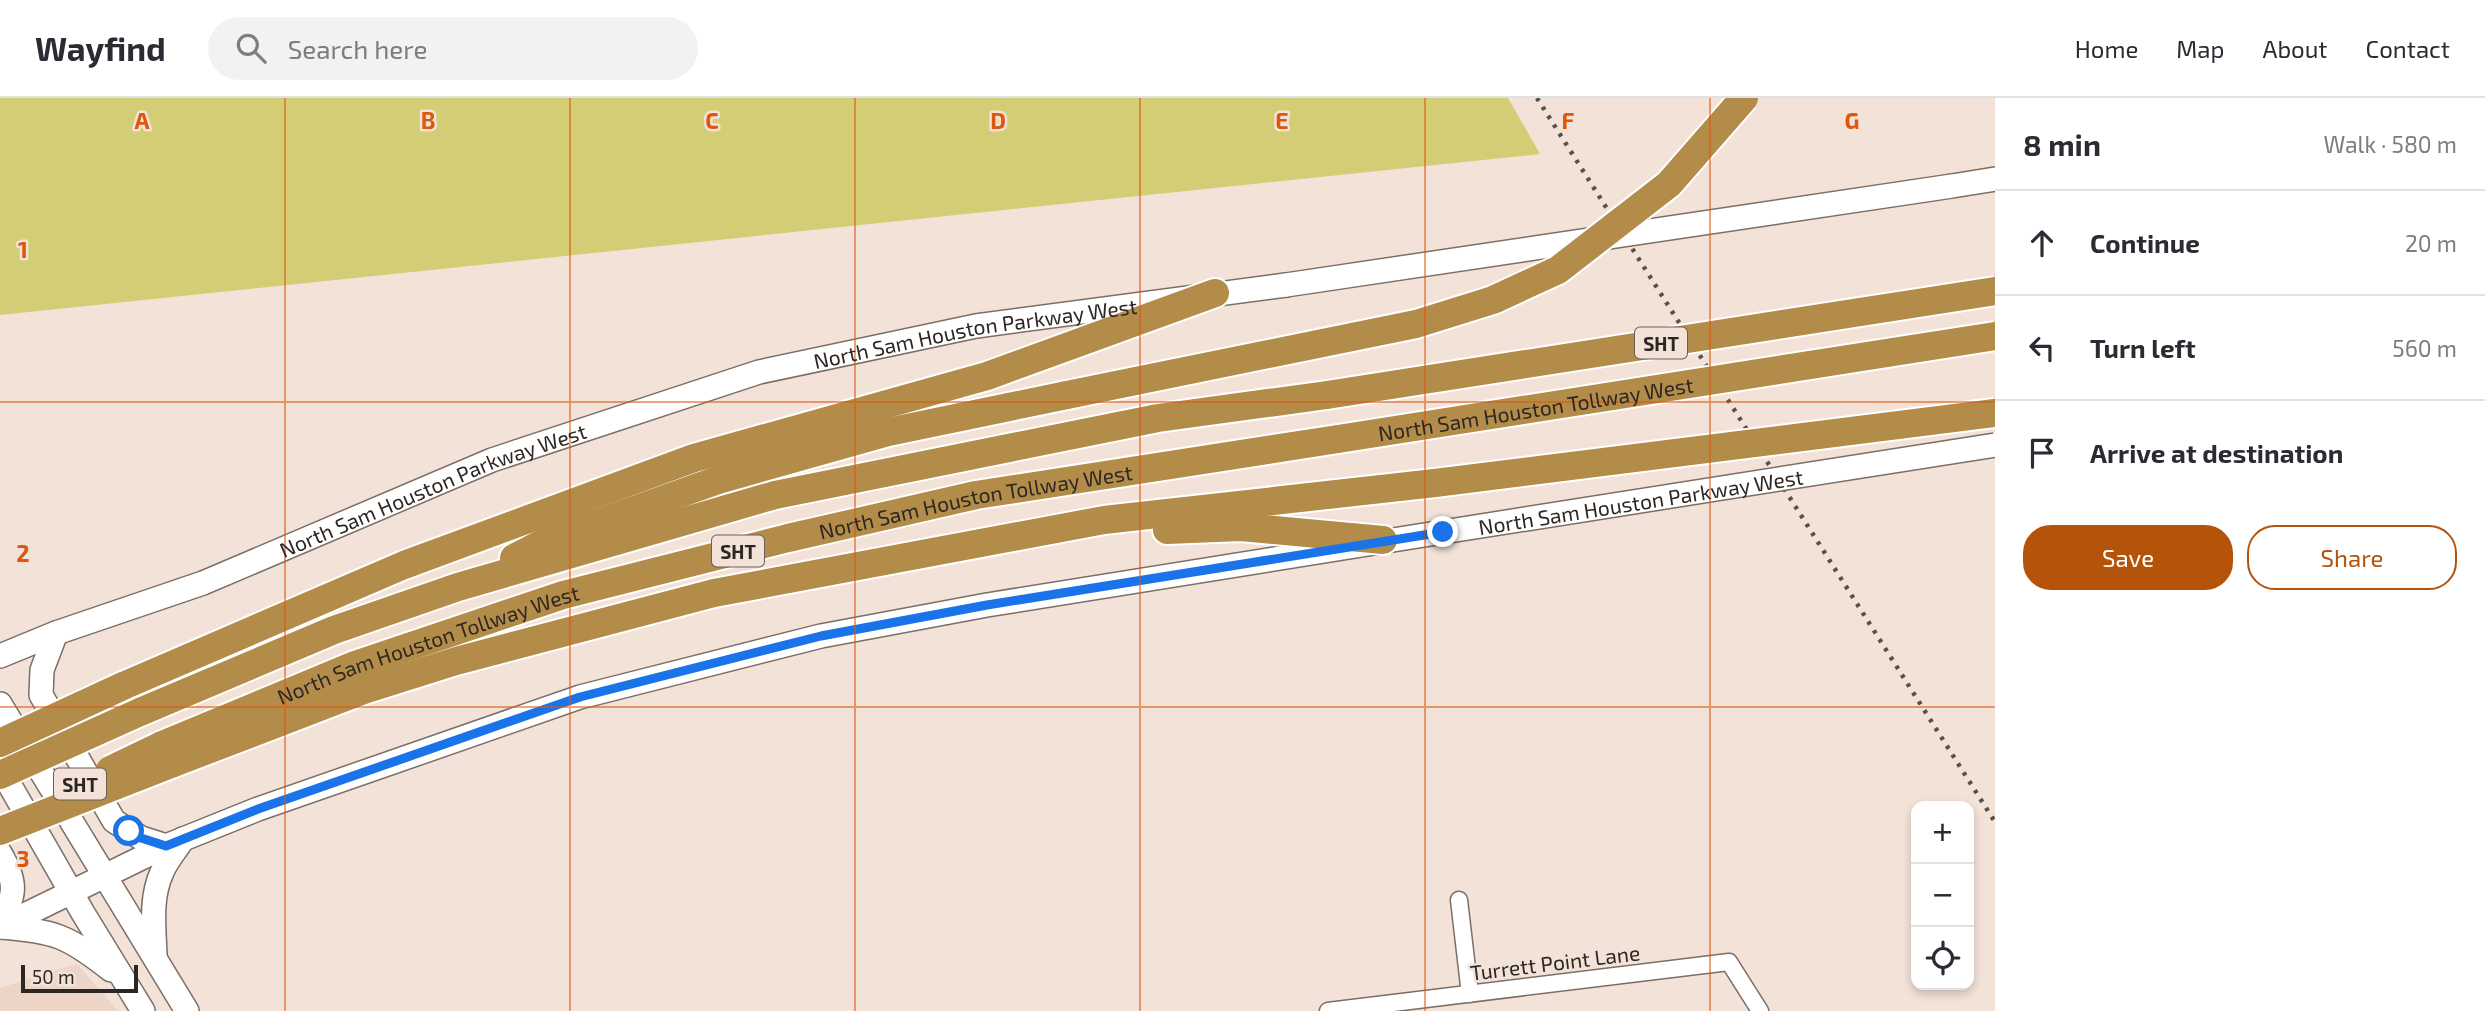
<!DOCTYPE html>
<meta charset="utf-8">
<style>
:root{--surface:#fff;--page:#f2f2f3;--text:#2b2b33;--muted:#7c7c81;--line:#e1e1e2;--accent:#b45309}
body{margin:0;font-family:"Exo 2",sans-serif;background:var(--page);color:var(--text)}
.controls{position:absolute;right:21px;bottom:21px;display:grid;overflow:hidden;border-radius:14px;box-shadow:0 4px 10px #0003}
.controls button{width:63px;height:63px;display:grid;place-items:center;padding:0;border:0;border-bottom:2px solid var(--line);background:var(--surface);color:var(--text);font:35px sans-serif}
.scale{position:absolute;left:21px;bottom:18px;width:117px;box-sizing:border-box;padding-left:7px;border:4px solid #2d2723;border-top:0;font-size:19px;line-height:24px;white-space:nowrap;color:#2d2723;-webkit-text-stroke:5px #f2e2d8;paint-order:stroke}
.stop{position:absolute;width:21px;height:21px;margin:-16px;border:5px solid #1a73e8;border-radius:50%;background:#fff}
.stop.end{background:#1a73e8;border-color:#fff;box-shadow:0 2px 7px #0008}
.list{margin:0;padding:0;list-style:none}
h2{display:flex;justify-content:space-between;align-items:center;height:91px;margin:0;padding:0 28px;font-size:30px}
h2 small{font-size:23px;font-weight:400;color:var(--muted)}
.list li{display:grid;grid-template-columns:46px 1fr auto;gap:21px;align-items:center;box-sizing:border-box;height:105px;padding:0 28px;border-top:2px solid var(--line)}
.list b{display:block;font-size:26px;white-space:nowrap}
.list em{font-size:23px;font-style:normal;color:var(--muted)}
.actions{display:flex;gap:14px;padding:21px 28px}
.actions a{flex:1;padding:16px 0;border:2px solid var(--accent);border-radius:28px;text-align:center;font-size:24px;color:var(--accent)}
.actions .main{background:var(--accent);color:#fff}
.icon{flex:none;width:38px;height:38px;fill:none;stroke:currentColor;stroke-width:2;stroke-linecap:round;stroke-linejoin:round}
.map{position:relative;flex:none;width:1995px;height:913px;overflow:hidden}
header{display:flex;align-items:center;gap:42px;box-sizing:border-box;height:98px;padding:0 35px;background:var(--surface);border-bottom:2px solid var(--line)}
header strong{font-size:33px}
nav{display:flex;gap:38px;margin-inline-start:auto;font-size:24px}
.search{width:490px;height:63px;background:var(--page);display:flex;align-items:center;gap:18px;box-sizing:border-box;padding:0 24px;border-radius:38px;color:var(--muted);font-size:26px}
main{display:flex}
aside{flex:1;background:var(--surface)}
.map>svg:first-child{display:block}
.built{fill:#ecd5c7}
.green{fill:#d3cd75}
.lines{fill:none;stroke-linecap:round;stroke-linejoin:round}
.minor-casing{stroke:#7c6e65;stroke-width:19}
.secondary-casing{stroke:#7c6e65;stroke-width:26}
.motorway-casing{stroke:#fff;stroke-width:32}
.minor{stroke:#fff;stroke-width:16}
.secondary{stroke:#fff;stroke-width:23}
.motorway{stroke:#b38c4a;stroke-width:28}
.rail{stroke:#58504a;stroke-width:4.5;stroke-dasharray:3.5 7;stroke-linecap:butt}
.secondary-bridge-casing{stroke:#7c6e65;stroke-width:26;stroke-linecap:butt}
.motorway-bridge-casing{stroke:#fff;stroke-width:32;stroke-linecap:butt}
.secondary-bridge{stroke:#fff;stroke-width:23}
.motorway-bridge{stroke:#b38c4a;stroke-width:28}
.route{stroke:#1a73e8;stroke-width:9}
.grid{fill:none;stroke:#df560d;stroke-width:2;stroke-opacity:0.55}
.labels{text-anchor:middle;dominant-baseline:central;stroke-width:5;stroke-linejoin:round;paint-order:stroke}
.shield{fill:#f2e2d8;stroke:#685f59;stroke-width:2}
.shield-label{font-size:19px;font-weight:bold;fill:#2d2723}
.street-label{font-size:21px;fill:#2d2723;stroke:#f2e2d8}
.grid-label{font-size:23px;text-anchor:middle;font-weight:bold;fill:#df560d;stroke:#f2e2d8;stroke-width:5;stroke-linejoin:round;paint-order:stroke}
</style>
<header>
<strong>Wayfind</strong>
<div class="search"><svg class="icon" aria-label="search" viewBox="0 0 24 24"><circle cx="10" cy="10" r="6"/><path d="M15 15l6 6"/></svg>Search here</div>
<nav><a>Home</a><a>Map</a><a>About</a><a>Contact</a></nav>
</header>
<main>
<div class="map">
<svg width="1995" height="913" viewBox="0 0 1995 913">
<rect width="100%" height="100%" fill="#f2e2d8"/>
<!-- built -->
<path class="built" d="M 77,866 L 118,913 L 0,913 L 0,890 Z"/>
<!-- green -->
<path class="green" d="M 0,0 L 1508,0 L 1540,56 L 0,217 Z"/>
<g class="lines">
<defs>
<path id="minor" d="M 1459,802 L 1470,896
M 1328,913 L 1729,864 L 1760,913"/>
<g id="secondary">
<path d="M 1952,88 L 1995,81"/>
<path d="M 56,535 L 42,572 L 41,597 L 114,723 L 141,740 L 166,748"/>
<path id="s1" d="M 0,558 L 56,535 L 203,485 L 492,362 L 759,274 L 976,228 L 1286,187"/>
<path d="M 0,606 L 187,913"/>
<path d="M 0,670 L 83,815 L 143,913"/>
<path d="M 0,755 C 19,787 14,797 0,828"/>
<path d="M 0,829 L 166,748 L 258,711 L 580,599 L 821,538 L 987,507 L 1443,434"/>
<path d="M 0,829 C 55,833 68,838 111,872"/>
<path d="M 155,857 C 154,829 150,800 162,774 C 167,762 176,752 183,741"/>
</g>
<g id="motorway">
<path d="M 1167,432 L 1241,429 L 1383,442"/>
<path d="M 514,460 L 545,444 L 718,382 L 888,334 L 1067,297"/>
<path d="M 123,588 L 404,467 L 694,360 L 987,278 L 1215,195"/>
<path d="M 140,614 L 334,532 L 458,489 L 775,397 L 1158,320 L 1327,297"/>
<path id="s2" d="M 160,648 L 355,567 L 563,497 L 788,440 L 976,397 L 1338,341"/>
<path d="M 171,666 L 364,592 L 456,563 L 714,495 L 1104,422 L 1435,385"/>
</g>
</defs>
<!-- minor casing -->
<use href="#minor" class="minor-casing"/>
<!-- secondary casing -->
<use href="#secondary" class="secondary-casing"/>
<!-- motorway casing -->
<use href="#motorway" class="motorway-casing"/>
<!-- minor -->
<use href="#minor" class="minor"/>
<!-- secondary -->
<use href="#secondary" class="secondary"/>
<!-- motorway -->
<use href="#motorway" class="motorway"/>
<!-- rail -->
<path class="rail" d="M 1537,0 L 1995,724"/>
<defs>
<g id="secondary-bridge">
<path d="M 1286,187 L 1952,88"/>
<path id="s3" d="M 1443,434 L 1995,347"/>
</g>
<g id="motorway-bridge">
<path d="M 1067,297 L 1416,226 L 1493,202 L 1558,172 L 1669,86 L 1744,0"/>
<path d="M 1327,297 L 1995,193"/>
<path id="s4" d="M 1338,341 L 1995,238"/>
<path d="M 1435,385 L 1995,315"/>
<path d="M 0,645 L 123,588"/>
<path d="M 110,672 L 160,648"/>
<path d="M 0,677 L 140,614"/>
<path d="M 0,733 L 171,666"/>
</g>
</defs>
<!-- secondary-bridge casing -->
<use href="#secondary-bridge" class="secondary-bridge-casing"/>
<!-- motorway-bridge casing -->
<use href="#motorway-bridge" class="motorway-bridge-casing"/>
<!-- secondary-bridge -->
<use href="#secondary-bridge" class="secondary-bridge"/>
<!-- motorway-bridge -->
<use href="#motorway-bridge" class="motorway-bridge"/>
</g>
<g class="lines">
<!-- route -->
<path class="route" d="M 129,733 L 141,740 L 166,748 L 258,711 L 580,599 L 821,538 L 987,507 L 1443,434"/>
</g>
<!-- grid -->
<path class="grid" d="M 285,0 L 285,913M 570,0 L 570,913M 855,0 L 855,913M 1140,0 L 1140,913M 1425,0 L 1425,913M 1710,0 L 1710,913M 0,304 L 1995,304M 0,609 L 1995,609"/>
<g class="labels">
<!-- shield labels -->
<g class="shield">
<rect x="1635" y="229.5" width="52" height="31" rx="5"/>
<rect x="712" y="437.5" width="52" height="31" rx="5"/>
<rect x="54" y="670.5" width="52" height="31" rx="5"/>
</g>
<g class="shield-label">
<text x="1661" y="245">SHT</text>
<text x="738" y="453">SHT</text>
<text x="80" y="686">SHT</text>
</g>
<!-- street labels -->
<g class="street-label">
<text stroke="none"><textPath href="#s1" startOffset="1031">North Sam Houston Parkway West</textPath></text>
<text stroke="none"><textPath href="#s4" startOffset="200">North Sam Houston Tollway West</textPath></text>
<text stroke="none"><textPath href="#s1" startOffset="464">North Sam Houston Parkway West</textPath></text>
<text stroke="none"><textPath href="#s2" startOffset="854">North Sam Houston Tollway West</textPath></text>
<text stroke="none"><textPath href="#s3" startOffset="200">North Sam Houston Parkway West</textPath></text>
<text stroke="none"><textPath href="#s2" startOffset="287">North Sam Houston Tollway West</textPath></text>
<text transform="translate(1555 864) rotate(-7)">Turrett Point Lane</text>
</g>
</g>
<g class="grid-label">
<text x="142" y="31">A</text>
<text x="428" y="31">B</text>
<text x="712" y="31">C</text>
<text x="998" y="31">D</text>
<text x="1282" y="31">E</text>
<text x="1568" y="31">F</text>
<text x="1852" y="31">G</text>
<text x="23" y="160">1</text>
<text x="23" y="464">2</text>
<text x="23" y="769">3</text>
</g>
</svg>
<div class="controls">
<button>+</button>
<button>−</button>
<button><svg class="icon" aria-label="locate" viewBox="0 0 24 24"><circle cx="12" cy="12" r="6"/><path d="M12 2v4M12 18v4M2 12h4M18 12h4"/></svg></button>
</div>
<div class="scale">50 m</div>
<div class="stop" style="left:129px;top:733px"></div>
<div class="stop end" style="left:1443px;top:434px"></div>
</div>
<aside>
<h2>8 min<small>Walk · 580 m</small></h2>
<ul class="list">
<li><svg class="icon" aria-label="ahead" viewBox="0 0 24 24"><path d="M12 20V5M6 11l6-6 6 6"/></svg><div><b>Continue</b></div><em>20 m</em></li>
<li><svg class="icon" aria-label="left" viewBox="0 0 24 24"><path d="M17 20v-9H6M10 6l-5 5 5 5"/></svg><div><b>Turn left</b></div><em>560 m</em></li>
<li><svg class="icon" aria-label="arrive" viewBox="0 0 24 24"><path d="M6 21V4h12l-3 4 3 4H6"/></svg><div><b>Arrive at destination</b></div></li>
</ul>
<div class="actions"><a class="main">Save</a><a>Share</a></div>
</aside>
</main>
